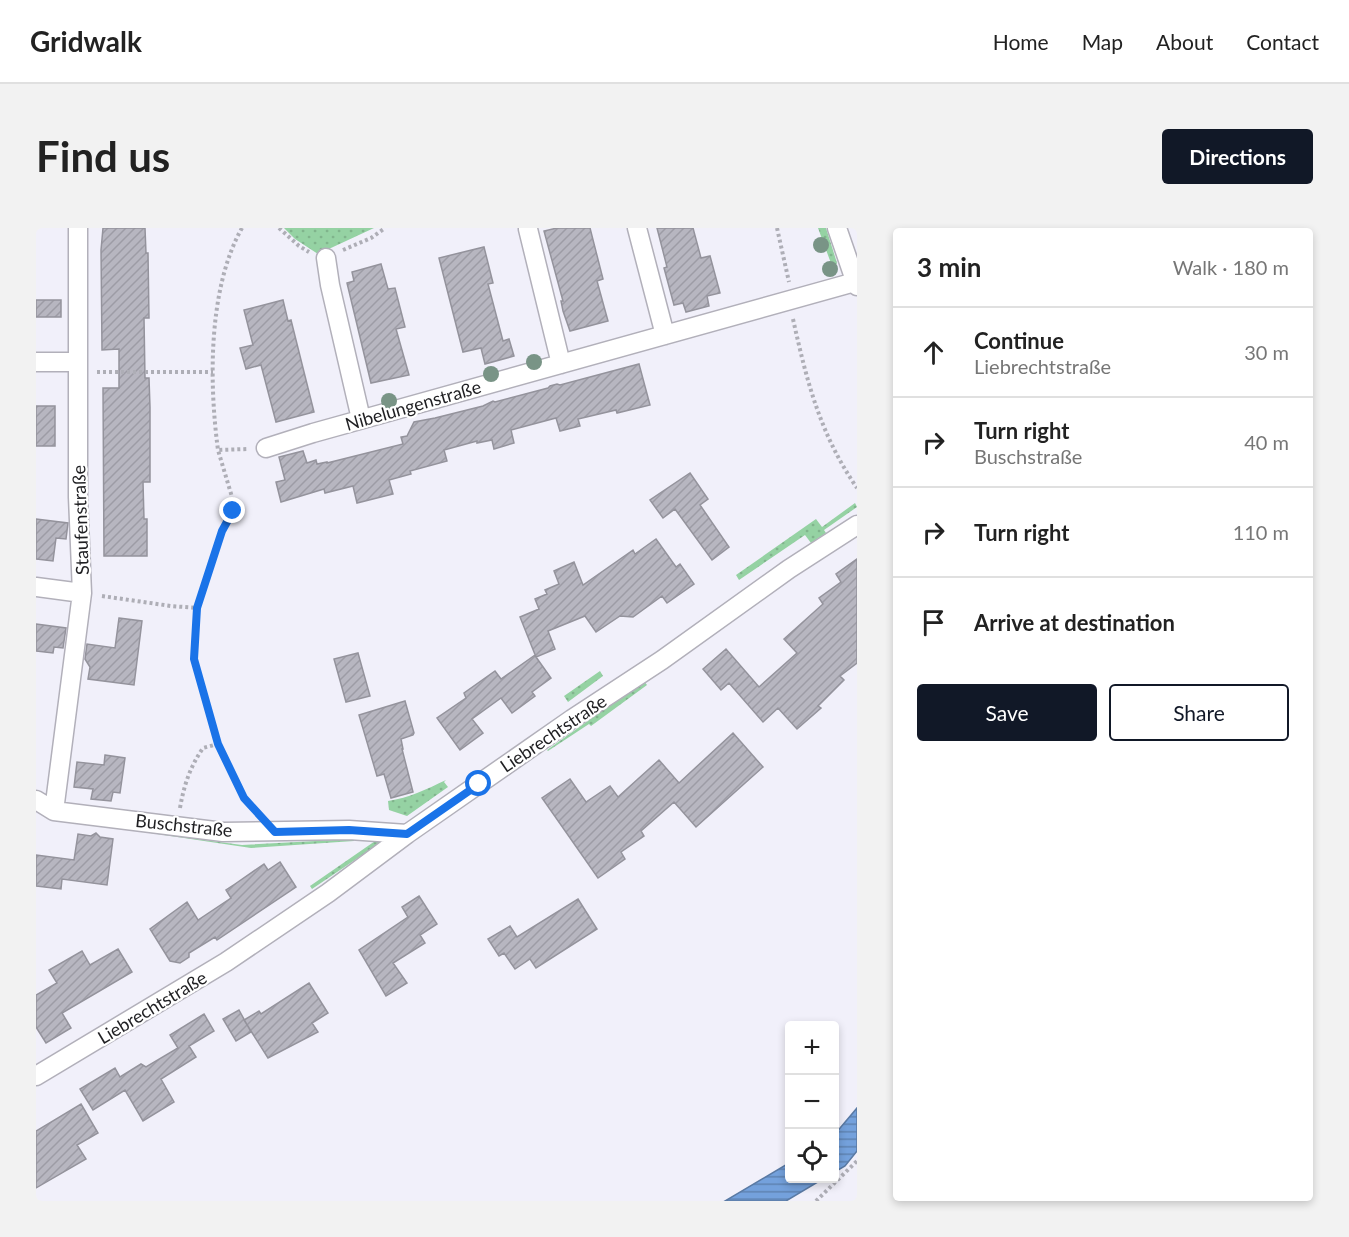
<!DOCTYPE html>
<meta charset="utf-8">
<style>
:root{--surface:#fff;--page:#f2f2f2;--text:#222;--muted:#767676;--line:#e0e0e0;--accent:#111827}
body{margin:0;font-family:Lato,sans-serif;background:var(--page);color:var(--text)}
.controls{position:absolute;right:18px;bottom:18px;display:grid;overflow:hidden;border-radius:6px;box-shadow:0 3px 9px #0003}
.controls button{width:54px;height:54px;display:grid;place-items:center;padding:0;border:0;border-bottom:2px solid var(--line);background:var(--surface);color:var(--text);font:30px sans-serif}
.stop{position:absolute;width:18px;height:18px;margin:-14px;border:4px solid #1a73e8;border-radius:50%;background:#fff}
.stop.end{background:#1a73e8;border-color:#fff;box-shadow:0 2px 6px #0008}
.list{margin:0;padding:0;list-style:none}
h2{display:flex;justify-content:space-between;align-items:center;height:78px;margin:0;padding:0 24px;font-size:26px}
h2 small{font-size:20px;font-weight:400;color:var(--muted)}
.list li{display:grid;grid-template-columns:39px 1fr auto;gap:18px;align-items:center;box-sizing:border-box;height:90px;padding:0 24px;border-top:2px solid var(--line)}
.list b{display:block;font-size:22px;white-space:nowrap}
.list p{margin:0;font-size:20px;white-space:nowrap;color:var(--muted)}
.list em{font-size:20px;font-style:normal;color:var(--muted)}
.actions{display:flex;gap:12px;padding:18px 24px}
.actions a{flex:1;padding:14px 0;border:2px solid var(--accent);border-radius:6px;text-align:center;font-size:21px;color:var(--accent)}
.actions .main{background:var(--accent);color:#fff}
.icon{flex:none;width:33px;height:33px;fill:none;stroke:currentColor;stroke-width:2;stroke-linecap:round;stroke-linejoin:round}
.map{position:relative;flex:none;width:821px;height:973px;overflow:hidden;border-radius:6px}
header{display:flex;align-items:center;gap:36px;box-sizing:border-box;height:84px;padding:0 30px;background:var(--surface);border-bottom:2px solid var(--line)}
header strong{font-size:28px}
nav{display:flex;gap:33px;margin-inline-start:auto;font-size:21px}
.intro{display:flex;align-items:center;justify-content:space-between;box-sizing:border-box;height:144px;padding:0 36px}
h1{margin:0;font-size:42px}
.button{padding:15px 27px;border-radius:6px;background:var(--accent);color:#fff;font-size:21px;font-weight:700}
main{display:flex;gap:36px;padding:0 36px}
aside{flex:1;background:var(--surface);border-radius:6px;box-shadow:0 3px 9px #0003}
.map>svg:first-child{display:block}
.green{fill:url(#green-dots)}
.water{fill:url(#water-rules);stroke:#5a7aa4;stroke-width:1.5}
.building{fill:url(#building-hatch);stroke:#94939c;stroke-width:1.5}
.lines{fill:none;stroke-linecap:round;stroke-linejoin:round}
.minor-casing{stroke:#b2b0ba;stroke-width:21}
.path{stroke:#aeaeb6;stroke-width:4;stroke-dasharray:3 3;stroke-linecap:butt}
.minor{stroke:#fff;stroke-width:18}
.tree{fill:#799486}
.route{stroke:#1a73e8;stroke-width:8}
.labels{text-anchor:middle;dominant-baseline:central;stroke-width:4.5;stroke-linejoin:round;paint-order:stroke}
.street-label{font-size:18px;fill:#1f1f22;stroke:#fff}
</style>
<header>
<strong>Gridwalk</strong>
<nav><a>Home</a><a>Map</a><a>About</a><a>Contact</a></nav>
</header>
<div class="intro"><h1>Find us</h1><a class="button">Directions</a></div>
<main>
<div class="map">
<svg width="821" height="973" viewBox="0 0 821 973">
<defs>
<pattern id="green-dots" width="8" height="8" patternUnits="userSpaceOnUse" patternTransform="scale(1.5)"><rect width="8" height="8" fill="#95d2a3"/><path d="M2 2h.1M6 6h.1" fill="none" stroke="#80b48c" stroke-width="1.8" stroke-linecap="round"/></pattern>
<pattern id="water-rules" width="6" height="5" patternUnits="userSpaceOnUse" patternTransform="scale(1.5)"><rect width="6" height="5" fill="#74a1dc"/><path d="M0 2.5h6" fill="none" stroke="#5f83b2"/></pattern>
<pattern id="building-hatch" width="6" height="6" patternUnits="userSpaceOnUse" patternTransform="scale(1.5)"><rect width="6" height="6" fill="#b7b6c0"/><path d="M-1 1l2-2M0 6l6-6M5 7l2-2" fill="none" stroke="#9d9ca5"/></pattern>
</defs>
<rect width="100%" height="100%" fill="#f1f0fa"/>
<!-- green -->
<path class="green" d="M 248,0 L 338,0 L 282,26 L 259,11 Z
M 782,0 L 790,0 L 801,35 L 793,49 L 791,44 L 796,38 Z
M 819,275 L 821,279 L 788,302 L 790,305 L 775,315 L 769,307 L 703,352 L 700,347 L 780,291 L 786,299 Z
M 564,443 L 567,448 L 532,474 L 528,468 Z
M 608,453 L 611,457 L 555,498 L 553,496 L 512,523 L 511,522 Z
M 410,552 L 408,554 L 412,559 L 371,588 L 353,582 L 352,573 C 373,570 391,561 410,552 Z
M 101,603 L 206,617 L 318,611 L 318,613 L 215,620 Z
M 342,611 L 344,615 L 276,661 L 274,658 Z"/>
<!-- water -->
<path class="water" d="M 821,880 L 821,923 L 809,938 L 799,944 L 799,906 Z
M 753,935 L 754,950 L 787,951 L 750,973 L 689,973 Z"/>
<!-- building -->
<path class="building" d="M 67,0 L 109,0 L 110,25 L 112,25 L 113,90 L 108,90 L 109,150 L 113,150 L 114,179 L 114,254 L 107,254 L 108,291 L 111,291 L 111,328 L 68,328 L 67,160 L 83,160 L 83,121 L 66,122 L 65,22 Z
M 521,0 L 554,0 L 567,51 L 561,53 L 572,93 L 534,103 L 527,83 L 525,73 L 527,73 L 508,3 Z
M 621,0 L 657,0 L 665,30 L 674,28 L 684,65 L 671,68 L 673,78 L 650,84 L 647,75 L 638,77 L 628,40 L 631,39 Z
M 448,19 L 457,55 L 452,56 L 467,113 L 473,111 L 478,128 L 449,136 L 445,120 L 427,124 L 403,30 Z
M 345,36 L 352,61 L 359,60 L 369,99 L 360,101 L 373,147 L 335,155 L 311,55 L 318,53 L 316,44 Z
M 0,72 L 25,72 L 25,89 L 0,89 Z
M 247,72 L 252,93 L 255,92 L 278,184 L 240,194 L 225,137 L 210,141 L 204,120 L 217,117 L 208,82 Z
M 603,136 L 614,177 L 581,185 L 580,182 L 542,191 L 544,198 L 524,203 L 520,190 L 475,202 L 478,215 L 458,221 L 456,212 L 441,215 L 441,213 L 408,222 L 411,233 L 374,243 L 375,246 L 353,252 L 357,266 L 321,275 L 317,258 L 289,265 L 288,261 L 245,274 L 240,254 L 249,252 L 243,229 L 267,223 L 271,235 L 280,232 L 281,236 L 291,234 L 291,235 L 367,216 L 365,209 L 371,208 L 378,194 L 399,190 L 447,178 L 457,173 L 459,174 L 512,160 L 514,158 L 521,156 L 524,157 Z
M 0,178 L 19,178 L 19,218 L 0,218 Z
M 654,245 L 672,271 L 664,277 L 693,319 L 676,332 L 639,281 L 627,290 L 614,272 Z
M 0,291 L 32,295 L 30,311 L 20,310 L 17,333 L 0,331 Z
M 620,311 L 640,339 L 644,336 L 658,356 L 631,375 L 626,368 L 597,389 L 584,388 L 560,404 L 549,388 L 512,403 L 519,421 L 500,429 L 515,450 L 496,464 L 499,468 L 476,485 L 465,470 L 436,491 L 447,505 L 424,522 L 401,490 L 430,470 L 428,465 L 459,443 L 465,451 L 499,427 L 500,429 L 484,389 L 503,381 L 499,371 L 511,366 L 509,362 L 523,356 L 518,343 L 538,334 L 547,357 L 597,322 L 599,326 Z
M 821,331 L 821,435 L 804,448 L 808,452 L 782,478 L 785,480 L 761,501 L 742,480 L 727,494 L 693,455 L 685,462 L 667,441 L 690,421 L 723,459 L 761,425 L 748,411 L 787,376 L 783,370 L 805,354 L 800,346 Z
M 83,390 L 106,393 L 98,457 L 52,451 L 54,439 L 49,431 L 51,416 L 79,420 Z
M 0,396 L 30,400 L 27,420 L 18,419 L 17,425 L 0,423 Z
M 322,425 L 334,468 L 310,474 L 298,431 Z
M 369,473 L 378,505 L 377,507 L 365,511 L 367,521 L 366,521 L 377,564 L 355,570 L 348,546 L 341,548 L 323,487 Z
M 697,505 L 727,539 L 660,599 L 638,574 L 605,603 L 608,608 L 585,624 L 589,631 L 562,650 L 506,570 L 534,551 L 550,574 L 574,558 L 582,569 L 623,532 L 643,555 Z
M 69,527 L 89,530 L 84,565 L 77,564 L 75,573 L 55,571 L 57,561 L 38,559 L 41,534 L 68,537 Z
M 60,605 L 64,609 L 77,611 L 71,657 L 26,651 L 25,661 L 0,658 L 0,627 L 38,632 L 42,606 L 55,608 Z
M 244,634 L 260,659 L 181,712 L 179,709 L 153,725 L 153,729 L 144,735 L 134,733 L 114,701 L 151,674 L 162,692 L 195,670 L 190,662 L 199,656 L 228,636 L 232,642 Z
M 383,668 L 401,696 L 384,707 L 389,715 L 357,735 L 371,755 L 350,768 L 323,722 L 372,689 L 366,679 Z
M 542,671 L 561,701 L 500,740 L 494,731 L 479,741 L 468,725 L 463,728 L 452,711 L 474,698 L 481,709 Z
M 82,721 L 96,744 L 26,785 L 35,800 L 10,815 L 0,799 L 0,767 L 21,755 L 13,742 L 46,723 L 54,737 Z
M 273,755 L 292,785 L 276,795 L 282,804 L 232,830 L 208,792 L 223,783 L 225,786 Z
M 203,782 L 215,804 L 200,813 L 187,791 Z
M 168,786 L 178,803 L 153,818 L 160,829 L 125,851 L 138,874 L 107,893 L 89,862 L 57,882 L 44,861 L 79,840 L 84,849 L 105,836 L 110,839 L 142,820 L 134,807 Z
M 45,876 L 62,905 L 41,917 L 50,931 L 0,960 L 0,903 Z"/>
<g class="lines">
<defs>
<path id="minor" d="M 601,0 L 629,107
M 801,0 L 821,58
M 492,1 L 525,136
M 290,30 L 294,57 L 325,191
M 0,134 L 42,134
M 230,220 L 277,205 L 819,54
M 0,359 L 46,365
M 0,572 L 18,583 L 187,604 L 313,602 L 371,606
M 18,583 L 46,365 L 42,269 L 42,0
M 0,848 L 190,734 L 292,665 L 371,606 L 536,491 L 626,432 L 753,341 L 821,297"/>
</defs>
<!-- minor casing -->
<use href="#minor" class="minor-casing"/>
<!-- path -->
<path class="path" d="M 206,0 C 172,60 173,155 182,222 L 211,221
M 243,0 L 263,18 L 273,24
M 741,0 L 753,54
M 307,22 L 335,10 L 349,0
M 757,91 C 771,154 784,206 821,260
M 61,144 L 177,144
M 66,368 L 135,378 L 161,380 L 186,303 L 197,283 L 196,269 L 182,222
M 161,380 L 158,431 L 182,516 L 208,570 L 220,585
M 144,580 C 148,557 154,539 167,520 L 182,516
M 780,973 L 821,933"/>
<!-- minor -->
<use href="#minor" class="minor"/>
</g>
<!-- trees -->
<g class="tree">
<circle cx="785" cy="17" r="8"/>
<circle cx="794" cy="41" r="8"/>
<circle cx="498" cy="134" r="8"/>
<circle cx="455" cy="146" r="8"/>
<circle cx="353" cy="173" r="8"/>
</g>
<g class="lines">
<!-- route -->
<path class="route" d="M 197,283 L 186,303 L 161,380 L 158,431 L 182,516 L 208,570 L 239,604 L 313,602 L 371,606 L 443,556"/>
</g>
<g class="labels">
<!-- street labels -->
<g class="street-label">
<text transform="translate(377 177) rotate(-16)">Nibelungenstraße</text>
<text transform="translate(44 292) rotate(-92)">Staufenstraße</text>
<text transform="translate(517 505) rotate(-34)">Liebrechtstraße</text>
<text transform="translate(148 597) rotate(6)">Buschstraße</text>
<text transform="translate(116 779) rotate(-31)">Liebrechtstraße</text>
</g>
</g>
</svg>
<div class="controls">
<button>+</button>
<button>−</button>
<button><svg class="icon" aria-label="locate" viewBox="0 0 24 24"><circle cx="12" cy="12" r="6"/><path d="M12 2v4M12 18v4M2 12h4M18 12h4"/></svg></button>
</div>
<div class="stop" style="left:443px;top:556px"></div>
<div class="stop end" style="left:197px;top:283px"></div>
</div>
<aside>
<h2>3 min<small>Walk · 180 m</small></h2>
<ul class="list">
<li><svg class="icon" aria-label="ahead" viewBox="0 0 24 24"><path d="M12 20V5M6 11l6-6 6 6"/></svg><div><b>Continue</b><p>Liebrechtstraße</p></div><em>30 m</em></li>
<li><svg class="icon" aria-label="right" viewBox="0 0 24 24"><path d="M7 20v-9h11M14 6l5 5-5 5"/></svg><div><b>Turn right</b><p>Buschstraße</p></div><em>40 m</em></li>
<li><svg class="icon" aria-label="right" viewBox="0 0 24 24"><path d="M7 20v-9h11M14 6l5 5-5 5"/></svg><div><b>Turn right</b></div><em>110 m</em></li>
<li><svg class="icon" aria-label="arrive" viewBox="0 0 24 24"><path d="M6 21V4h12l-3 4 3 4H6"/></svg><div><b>Arrive at destination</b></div></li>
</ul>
<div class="actions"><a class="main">Save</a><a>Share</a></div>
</aside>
</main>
